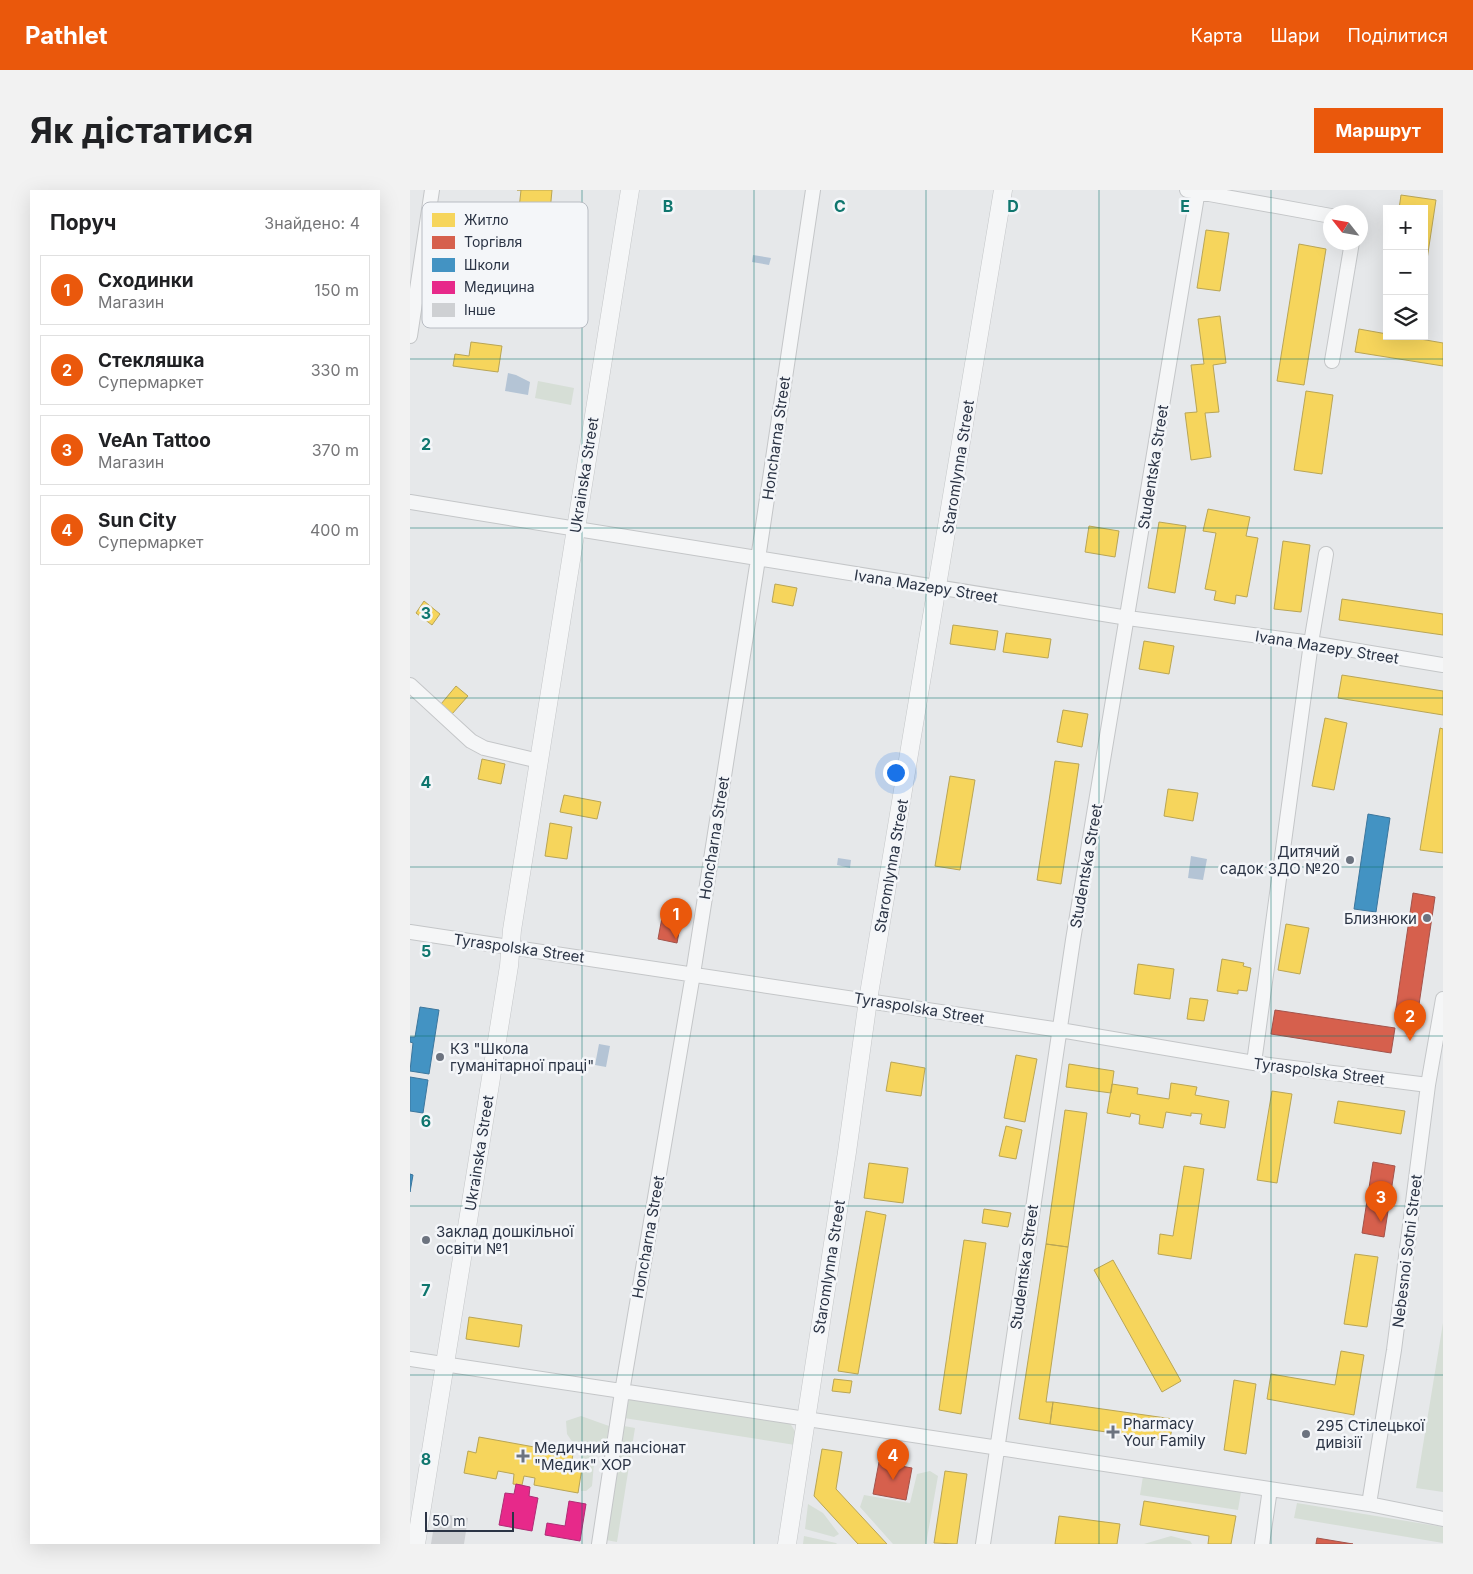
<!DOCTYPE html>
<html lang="uk">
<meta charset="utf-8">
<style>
:root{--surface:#fff;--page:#f2f2f2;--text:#202124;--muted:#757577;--line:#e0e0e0;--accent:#ea580c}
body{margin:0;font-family:Inter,sans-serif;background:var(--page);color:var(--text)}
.controls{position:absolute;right:15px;top:15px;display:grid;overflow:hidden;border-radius:0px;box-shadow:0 5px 20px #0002}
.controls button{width:45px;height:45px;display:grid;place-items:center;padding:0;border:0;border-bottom:1px solid var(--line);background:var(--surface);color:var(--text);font:25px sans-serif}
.compass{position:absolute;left:913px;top:15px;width:45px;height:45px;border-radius:50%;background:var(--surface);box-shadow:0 5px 20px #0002;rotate:301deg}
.scale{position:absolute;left:15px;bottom:12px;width:89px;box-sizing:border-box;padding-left:5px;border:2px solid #2b3445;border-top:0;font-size:14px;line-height:18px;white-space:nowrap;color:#2b3445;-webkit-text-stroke:4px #f4f6f9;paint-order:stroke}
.you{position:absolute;left:485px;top:582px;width:18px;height:18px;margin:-12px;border:4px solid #fff;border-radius:50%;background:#1a73e8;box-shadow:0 0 0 8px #1a73e833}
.badge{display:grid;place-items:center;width:32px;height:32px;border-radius:50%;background:var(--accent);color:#fff;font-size:16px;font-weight:700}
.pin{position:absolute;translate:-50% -41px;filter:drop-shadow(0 1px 2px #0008)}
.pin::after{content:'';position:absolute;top:26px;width:18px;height:15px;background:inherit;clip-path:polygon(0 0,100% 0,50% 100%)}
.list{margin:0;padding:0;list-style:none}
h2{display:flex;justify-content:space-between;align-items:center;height:65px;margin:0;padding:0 20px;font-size:21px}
h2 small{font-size:16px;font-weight:400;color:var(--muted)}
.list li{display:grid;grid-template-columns:32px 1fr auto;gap:15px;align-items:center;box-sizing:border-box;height:70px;margin:0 10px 10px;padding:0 10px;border:1px solid var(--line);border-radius:0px}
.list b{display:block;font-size:19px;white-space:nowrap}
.list p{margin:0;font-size:16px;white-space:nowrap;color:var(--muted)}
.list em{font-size:16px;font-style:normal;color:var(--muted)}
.icon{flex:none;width:28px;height:28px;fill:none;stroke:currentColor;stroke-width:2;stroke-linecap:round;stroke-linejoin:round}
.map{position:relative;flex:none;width:1033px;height:1354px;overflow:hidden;border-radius:0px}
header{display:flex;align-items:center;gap:30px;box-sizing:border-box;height:70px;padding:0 25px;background:var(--accent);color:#fff}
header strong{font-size:24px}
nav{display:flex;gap:28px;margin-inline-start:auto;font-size:18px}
.intro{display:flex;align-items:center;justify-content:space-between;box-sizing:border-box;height:120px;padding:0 30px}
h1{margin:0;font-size:35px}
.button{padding:12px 22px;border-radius:0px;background:var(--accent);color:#fff;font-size:18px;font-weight:700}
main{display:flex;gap:30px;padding:0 30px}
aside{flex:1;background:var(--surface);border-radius:0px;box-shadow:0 5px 20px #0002}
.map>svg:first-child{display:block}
.green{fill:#d6ded6}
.water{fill:#b4c4d5}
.homes{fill:#f6d55c;stroke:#b9a555}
.shops{fill:#d6604d;stroke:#a3534b}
.schools{fill:#4393c3;stroke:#3c769d}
.health{fill:#e7298a;stroke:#af2c75}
.building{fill:#ced0d3}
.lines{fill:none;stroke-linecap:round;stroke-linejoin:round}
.minor-casing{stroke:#c4c6c8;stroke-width:16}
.tertiary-casing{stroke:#c4c6c8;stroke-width:19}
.minor{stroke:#f5f6f7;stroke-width:14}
.tertiary{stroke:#f5f6f7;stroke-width:18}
.grid{fill:none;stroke:#0f766e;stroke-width:1;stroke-opacity:0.55}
.poi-dot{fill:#6c737f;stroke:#f4f6f9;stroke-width:2}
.labels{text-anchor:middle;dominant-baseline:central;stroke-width:5;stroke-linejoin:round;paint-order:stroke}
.street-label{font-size:15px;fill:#2b3445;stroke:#f4f6f9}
.poi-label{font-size:15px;fill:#2b3445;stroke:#f4f6f9;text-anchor:start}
.key{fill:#f4f6f9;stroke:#b8bcc3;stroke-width:1}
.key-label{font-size:14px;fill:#2b3445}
.grid-label{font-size:16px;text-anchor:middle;font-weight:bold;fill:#0f766e;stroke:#f4f6f9;stroke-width:5;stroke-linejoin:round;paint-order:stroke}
</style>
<header>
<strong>Pathlet</strong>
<nav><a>Карта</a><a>Шари</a><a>Поділитися</a></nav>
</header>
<div class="intro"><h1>Як дістатися</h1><a class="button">Маршрут</a></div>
<main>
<aside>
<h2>Поруч<small>Знайдено: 4</small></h2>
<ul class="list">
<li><span class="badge">1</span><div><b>Сходинки</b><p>Магазин</p></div><em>150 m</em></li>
<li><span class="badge">2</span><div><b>Стекляшка</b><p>Супермаркет</p></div><em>330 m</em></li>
<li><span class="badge">3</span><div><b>VeAn Tattoo</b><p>Магазин</p></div><em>370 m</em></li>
<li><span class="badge">4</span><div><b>Sun City</b><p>Супермаркет</p></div><em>400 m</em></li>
</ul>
</aside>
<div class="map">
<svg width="1033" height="1354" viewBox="0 0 1033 1354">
<rect width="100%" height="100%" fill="#e6e8ea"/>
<!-- green -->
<path class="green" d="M 128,191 L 164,198 L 161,215 L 125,208 Z
M 1033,1133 L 1033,1302 L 1006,1298 Z
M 224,1209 L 380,1233 L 386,1243 L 385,1255 L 214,1228 L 219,1210 Z
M 171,1226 L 199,1236 L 196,1254 L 185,1262 L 182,1296 L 176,1301 L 171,1301 L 171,1265 L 157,1244 L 156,1231 Z
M 214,1236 L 225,1238 L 207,1352 L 196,1350 Z
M 520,1281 L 528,1286 L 516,1354 L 483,1354 L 450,1317 L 454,1305 L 500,1313 L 507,1284 Z
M 733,1286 L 831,1302 L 828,1320 L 730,1305 Z
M 887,1313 L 1033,1337 L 1033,1353 L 884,1328 Z
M 398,1314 L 413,1323 L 429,1344 L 424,1347 L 395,1339 Z
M 394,1346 L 426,1353 L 427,1354 L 393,1354 Z
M 761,1346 L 780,1351 L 782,1354 L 734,1354 Z"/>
<!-- water -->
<path class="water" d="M 343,65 L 361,68 L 359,75 L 342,72 Z
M 98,183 L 106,185 L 120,192 L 118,205 L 95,201 Z
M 781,666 L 797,669 L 793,690 L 778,688 Z
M 428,668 L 441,670 L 440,678 L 427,675 Z
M 189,854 L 200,856 L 196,877 L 185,875 Z"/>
<!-- homes -->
<path class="homes" d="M 107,0 L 142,0 L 140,22 L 109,19 L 111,0 Z
M 991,5 L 1026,10 L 1016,76 L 1014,76 L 1014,19 L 989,19 Z
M 796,40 L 819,43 L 810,101 L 787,98 Z
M 889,54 L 916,59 L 894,195 L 867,191 Z
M 810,126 L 816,173 L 803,175 L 809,222 L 795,223 L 801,267 L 781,270 L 775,223 L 787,222 L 781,175 L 794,174 L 788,129 Z
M 949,139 L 977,144 L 977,146 L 993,146 L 1033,153 L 1033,176 L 945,162 Z
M 61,152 L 92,156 L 88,182 L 43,176 L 45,164 L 59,166 Z
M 896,201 L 923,205 L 912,284 L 884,280 Z
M 798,319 L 840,327 L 836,346 L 848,348 L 837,407 L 826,405 L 825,414 L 804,410 L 806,401 L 795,399 L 806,343 L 793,341 Z
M 749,332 L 776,336 L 765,403 L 738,398 Z
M 679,336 L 709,341 L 705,367 L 675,362 Z
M 873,351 L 900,355 L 891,422 L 864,419 Z
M 365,394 L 387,398 L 383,416 L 362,412 Z
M 932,409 L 1033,424 L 1033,445 L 929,430 Z
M 14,411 L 30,424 L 22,435 L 6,423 Z
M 543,435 L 588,441 L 585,460 L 540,454 Z
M 596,443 L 641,449 L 638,468 L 593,462 Z
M 734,451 L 764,456 L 759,484 L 729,479 Z
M 932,485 L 1033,501 L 1033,525 L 928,508 Z
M 46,496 L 58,506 L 42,524 L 31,514 Z
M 653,520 L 678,524 L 672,557 L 647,552 Z
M 915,528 L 937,533 L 924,600 L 902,596 Z
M 1030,538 L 1033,539 L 1033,663 L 1010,660 Z
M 72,569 L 95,574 L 91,594 L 68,589 Z
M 645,571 L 669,574 L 651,694 L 627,690 Z
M 540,586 L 565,590 L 550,680 L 525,676 Z
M 758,599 L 788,603 L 783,631 L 754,626 Z
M 154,605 L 191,612 L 187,629 L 150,622 Z
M 140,633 L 162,637 L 157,669 L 135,666 Z
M 876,734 L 899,738 L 890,784 L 868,780 Z
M 812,769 L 834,773 L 833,776 L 841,778 L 837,801 L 828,800 L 828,804 L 807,801 Z
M 728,774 L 764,779 L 760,809 L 724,804 Z
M 780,808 L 798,810 L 794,831 L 777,829 Z
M 606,865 L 627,869 L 615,932 L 594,928 Z
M 481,872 L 515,878 L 511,906 L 476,901 Z
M 659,874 L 704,881 L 701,903 L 656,897 Z
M 761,893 L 787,897 L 785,905 L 819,911 L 815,938 L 790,934 L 792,924 L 781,923 L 781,926 L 756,922 L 753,938 L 729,934 L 730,925 L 721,923 L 720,927 L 697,923 L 702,894 L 728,898 L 727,904 L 759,909 Z
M 862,901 L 882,904 L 867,993 L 847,990 Z
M 928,911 L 995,921 L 991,944 L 924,933 Z
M 655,920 L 677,923 L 658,1057 L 636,1054 Z
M 596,936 L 612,940 L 606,969 L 589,966 Z
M 459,973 L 498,978 L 493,1013 L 454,1008 Z
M 774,976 L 794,979 L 781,1069 L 748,1064 L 750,1044 L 763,1046 Z
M 574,1019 L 601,1023 L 598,1037 L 572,1033 Z
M 456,1021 L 476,1025 L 448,1184 L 428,1181 Z
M 554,1050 L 576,1053 L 551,1224 L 529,1220 Z
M 636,1054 L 658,1057 L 636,1212 L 643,1212 L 640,1234 L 609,1229 Z
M 945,1064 L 968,1067 L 957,1137 L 934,1134 Z
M 703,1070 L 771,1191 L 752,1202 L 684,1080 Z
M 59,1127 L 112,1135 L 109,1157 L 56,1149 Z
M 931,1161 L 954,1165 L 944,1225 L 857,1209 L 861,1184 L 925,1195 Z
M 424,1189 L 442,1191 L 440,1203 L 422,1201 Z
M 824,1190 L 846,1194 L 836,1264 L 814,1260 Z
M 643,1212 L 763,1229 L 760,1251 L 640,1234 Z
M 69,1247 L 163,1264 L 161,1276 L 172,1278 L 168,1303 L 124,1295 L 125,1288 L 114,1286 L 112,1295 L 103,1294 L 104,1284 L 88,1281 L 86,1289 L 54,1283 L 58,1261 L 66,1263 Z
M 412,1259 L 432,1262 L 426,1299 L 477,1354 L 448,1354 L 404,1306 Z
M 535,1281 L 557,1284 L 547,1354 L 524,1353 Z
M 734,1311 L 826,1326 L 821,1354 L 798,1354 L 799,1346 L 730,1335 Z
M 649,1326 L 710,1334 L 707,1354 L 645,1354 Z"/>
<!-- shops -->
<path class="shops" d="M 1003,703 L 1025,707 L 1007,828 L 985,825 Z
M 254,717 L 273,720 L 267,753 L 248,749 Z
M 865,820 L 985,838 L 981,863 L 861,844 Z
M 963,972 L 985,976 L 974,1047 L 952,1043 Z
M 469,1272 L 502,1278 L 496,1310 L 463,1304 Z
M 907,1348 L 943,1354 L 906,1354 Z"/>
<!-- schools -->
<path class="schools" d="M 958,624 L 980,628 L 966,722 L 944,719 Z
M 10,817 L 29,820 L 19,884 L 0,881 L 3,853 L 0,852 L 0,847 L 5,847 Z
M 0,887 L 18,890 L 13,923 L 0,921 Z
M 0,984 L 3,985 L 0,1002 Z"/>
<!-- health -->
<path class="health" d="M 106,1294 L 120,1297 L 119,1306 L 128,1308 L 122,1341 L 89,1335 L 95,1303 L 104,1304 Z
M 159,1311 L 176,1314 L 170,1351 L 135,1345 L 137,1333 L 155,1336 Z"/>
<!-- building -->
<path class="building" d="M 26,1323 L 58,1328 L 54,1354 L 21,1354 Z"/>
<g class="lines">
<defs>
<path id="minor" d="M 777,0 L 921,26
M 0,146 L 22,0
M 922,171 L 942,52
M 0,312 L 718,428 L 901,453 L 1033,475
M 0,495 L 61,551 L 74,558 L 129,571
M 0,742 L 650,840 L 844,873 L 1018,895
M 844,873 L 901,453 L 916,364
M 0,1169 L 959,1314 L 1033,1329
M 959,1314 L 984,1160 L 1018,895 L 1033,809
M 189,1354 L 212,1202 L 283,784 L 348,369 L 403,0
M 573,1354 L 663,750 L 788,0
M 852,1354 L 860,1299"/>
<path id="tertiary" d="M 6,1354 L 99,776 L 102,740 L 220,0
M 377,1354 L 437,962 L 458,810 L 593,0"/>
</defs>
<!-- minor casing -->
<use href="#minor" class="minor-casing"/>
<!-- tertiary casing -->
<use href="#tertiary" class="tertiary-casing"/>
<!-- minor -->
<use href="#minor" class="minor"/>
<!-- tertiary -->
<use href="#tertiary" class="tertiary"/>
</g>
<!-- grid -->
<path class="grid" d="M 172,0 L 172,1354M 344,0 L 344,1354M 516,0 L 516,1354M 689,0 L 689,1354M 861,0 L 861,1354M 0,169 L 1033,169M 0,338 L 1033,338M 0,508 L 1033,508M 0,677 L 1033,677M 0,846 L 1033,846M 0,1016 L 1033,1016M 0,1185 L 1033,1185"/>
<!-- markers -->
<g class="poi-dot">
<circle cx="940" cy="670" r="5"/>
<circle cx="1017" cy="728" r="5"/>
<circle cx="30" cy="867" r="5"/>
<circle cx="16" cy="1050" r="5"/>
<path d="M700.5 1234.5h5v5h5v5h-5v5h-5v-5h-5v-5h5z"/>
<circle cx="896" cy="1244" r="5"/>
<path d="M110.5 1258.5h5v5h5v5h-5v5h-5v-5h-5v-5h5z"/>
</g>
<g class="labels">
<!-- street labels -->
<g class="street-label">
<text transform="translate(366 248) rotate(-82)">Honcharna Street</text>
<text transform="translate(548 277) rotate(-81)">Staromlynna Street</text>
<text transform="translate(743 277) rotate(-81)">Studentska Street</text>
<text transform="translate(174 285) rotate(-81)">Ukrainska Street</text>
<text transform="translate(516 396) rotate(9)">Ivana Mazepy Street</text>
<text transform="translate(917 457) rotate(9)">Ivana Mazepy Street</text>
<text transform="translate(304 648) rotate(-81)">Honcharna Street</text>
<text transform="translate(481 676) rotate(-80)">Staromlynna Street</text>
<text transform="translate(676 676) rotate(-80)">Studentska Street</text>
<text transform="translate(109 758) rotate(8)">Tyraspolska Street</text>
<text transform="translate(509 818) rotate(9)">Tyraspolska Street</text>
<text transform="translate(909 881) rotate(7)">Tyraspolska Street</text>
<text transform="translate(69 963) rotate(-81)">Ukrainska Street</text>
<text transform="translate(238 1047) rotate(-80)">Honcharna Street</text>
<text transform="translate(997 1061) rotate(-83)">Nebesnoi Sotni Street</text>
<text transform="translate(419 1077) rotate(-81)">Staromlynna Street</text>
<text transform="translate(614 1077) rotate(-82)">Studentska Street</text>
</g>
<!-- poi labels -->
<g class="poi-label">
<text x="930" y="661" text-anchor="end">Дитячий<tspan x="930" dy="17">садок ЗДО №20</tspan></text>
<text x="1007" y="728" text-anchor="end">Близнюки</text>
<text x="40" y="858">КЗ "Школа<tspan x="40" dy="17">гуманітарної праці"</tspan></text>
<text x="26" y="1041">Заклад дошкільної<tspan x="26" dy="17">освіти №1</tspan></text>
<text x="713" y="1233">Pharmacy<tspan x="713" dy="17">Your Family</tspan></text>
<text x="906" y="1235">295 Стілецької<tspan x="906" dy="17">дивізії</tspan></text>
<text x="124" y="1257">Медичний пансіонат<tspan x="124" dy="17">"Медик" ХОР</tspan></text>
</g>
</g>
<!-- legend -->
<rect x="12" y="12" width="166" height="126" rx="8" class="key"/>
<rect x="22" y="23" width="23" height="14" fill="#f6d55c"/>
<rect x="22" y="46" width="23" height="13" fill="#d6604d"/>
<rect x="22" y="68" width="23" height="14" fill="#4393c3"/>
<rect x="22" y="91" width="23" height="13" fill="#e7298a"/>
<rect x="22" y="113" width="23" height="14" fill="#ced0d3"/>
<g class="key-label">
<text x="54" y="35">Житло</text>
<text x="54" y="57">Торгівля</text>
<text x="54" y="80">Школи</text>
<text x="54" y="102">Медицина</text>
<text x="54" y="125">Інше</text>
</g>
<g class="grid-label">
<text x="258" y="22">B</text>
<text x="430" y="22">C</text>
<text x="603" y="22">D</text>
<text x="775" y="22">E</text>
<text x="16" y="260">2</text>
<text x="16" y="429">3</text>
<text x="16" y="598">4</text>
<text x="16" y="767">5</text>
<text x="16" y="937">6</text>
<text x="16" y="1106">7</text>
<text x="16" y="1275">8</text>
</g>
</svg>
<div class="controls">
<button>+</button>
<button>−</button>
<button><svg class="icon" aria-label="layers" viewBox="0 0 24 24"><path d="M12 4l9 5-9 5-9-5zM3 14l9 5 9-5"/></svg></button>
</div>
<svg class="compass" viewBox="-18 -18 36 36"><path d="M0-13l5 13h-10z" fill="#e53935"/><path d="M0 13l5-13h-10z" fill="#757577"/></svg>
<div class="scale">50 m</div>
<div class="you"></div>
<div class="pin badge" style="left:266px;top:749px">1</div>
<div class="pin badge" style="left:1000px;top:851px">2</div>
<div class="pin badge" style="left:971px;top:1032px">3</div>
<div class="pin badge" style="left:483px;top:1290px">4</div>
</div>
</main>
